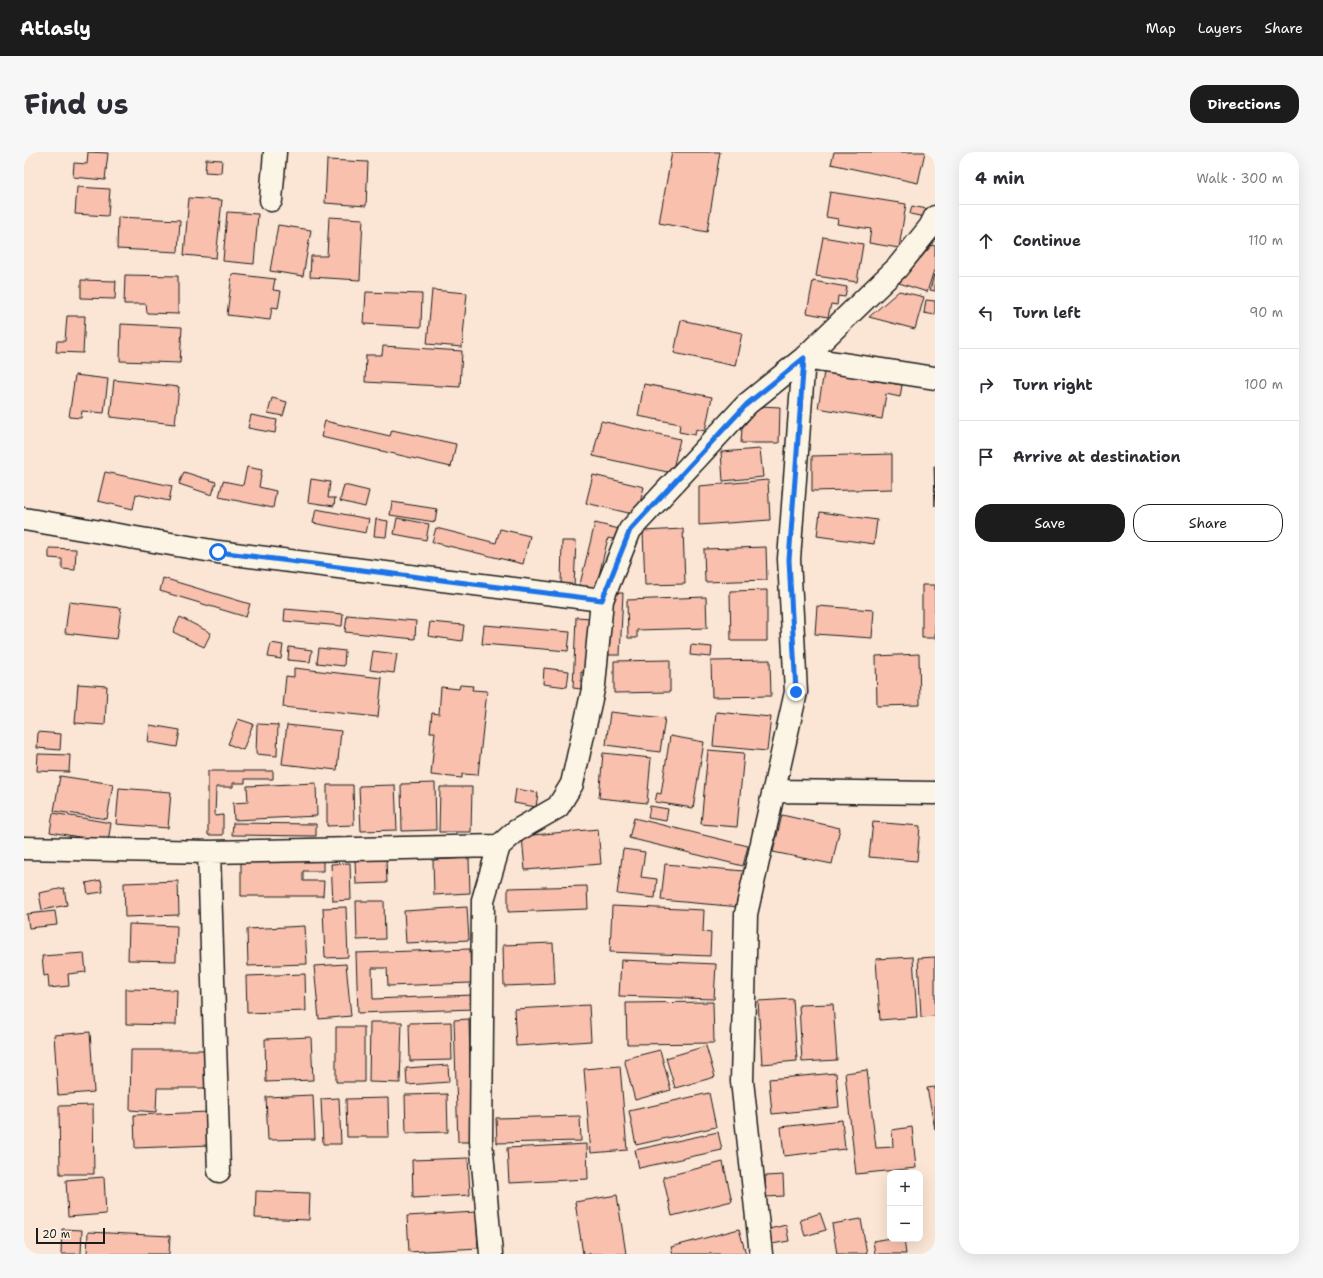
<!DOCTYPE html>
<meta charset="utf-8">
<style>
:root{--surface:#fff;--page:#f7f7f7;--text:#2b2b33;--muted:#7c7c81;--line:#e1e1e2;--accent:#1c1c1c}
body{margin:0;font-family:"Shantell Sans",sans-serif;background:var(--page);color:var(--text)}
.controls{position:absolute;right:12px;bottom:12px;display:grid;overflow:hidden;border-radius:8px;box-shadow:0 4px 16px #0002}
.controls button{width:36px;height:36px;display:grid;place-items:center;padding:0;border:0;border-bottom:1px solid var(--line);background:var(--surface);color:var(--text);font:20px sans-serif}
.scale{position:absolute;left:12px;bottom:10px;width:69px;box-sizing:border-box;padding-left:4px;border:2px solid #1c1c1c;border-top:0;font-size:11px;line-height:14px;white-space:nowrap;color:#1c1c1c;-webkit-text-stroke:3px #fcf5e5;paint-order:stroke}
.stop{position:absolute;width:12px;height:12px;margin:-9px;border:3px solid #1a73e8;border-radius:50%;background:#fff}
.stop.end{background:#1a73e8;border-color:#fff;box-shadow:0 1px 4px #0008}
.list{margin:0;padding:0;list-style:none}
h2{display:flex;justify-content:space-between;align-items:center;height:52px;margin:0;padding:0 16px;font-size:17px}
h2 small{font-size:13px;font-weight:400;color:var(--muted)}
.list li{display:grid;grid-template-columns:26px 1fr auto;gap:12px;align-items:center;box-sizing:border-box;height:72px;padding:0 16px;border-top:1px solid var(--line)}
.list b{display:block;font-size:15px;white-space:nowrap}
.list em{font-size:13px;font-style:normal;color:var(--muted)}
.actions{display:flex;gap:8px;padding:12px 16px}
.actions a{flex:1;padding:9px 0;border:1px solid var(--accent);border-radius:16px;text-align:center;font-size:14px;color:var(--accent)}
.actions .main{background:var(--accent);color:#fff}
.icon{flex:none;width:22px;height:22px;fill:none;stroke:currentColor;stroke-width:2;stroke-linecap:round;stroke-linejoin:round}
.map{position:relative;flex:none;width:911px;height:1102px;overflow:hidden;border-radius:16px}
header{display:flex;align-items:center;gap:24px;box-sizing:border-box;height:56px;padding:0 20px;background:var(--accent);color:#fff}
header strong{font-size:19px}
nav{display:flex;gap:22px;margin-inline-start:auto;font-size:14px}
.intro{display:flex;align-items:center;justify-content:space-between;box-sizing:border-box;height:96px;padding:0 24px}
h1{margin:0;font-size:28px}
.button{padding:10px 18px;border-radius:16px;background:var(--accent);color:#fff;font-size:14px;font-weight:700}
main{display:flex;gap:24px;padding:0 24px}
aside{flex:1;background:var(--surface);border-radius:16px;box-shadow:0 4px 16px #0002}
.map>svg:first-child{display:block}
.building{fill:#f8c0ad;stroke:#1c1c1c}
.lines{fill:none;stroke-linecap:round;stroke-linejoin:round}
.minor-casing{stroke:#1c1c1c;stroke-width:25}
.minor{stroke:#fcf5e5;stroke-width:22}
.route{stroke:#1a73e8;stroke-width:5}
</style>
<header>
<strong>Atlasly</strong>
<nav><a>Map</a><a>Layers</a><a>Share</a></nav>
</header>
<div class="intro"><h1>Find us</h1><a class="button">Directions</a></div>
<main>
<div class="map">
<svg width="911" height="1102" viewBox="0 0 911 1102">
<rect width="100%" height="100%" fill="#fbe5d4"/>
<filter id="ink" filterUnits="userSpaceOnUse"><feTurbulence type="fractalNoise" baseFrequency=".025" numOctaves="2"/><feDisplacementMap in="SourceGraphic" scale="8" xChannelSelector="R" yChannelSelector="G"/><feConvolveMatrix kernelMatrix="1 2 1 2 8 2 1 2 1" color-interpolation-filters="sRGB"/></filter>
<g filter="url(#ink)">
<!-- building -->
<path class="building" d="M 64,0 L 84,1 L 81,28 L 49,25 L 50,11 L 63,12 Z
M 648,0 L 696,0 L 683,80 L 635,71 Z
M 810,0 L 901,0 L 894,31 L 807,12 Z
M 182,7 L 198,8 L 197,21 L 181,20 Z
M 303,8 L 344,10 L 342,54 L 301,51 Z
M 53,35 L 86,37 L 84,64 L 51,62 Z
M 806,40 L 882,52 L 875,96 L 845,91 L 847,77 L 813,72 L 814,67 L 802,65 Z
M 165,46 L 198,48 L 192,106 L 160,103 Z
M 888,54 L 903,57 L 901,65 L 886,62 Z
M 203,60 L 234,62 L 230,112 L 199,109 Z
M 94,65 L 156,68 L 154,100 L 93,97 Z
M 305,65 L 339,67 L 336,128 L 286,125 L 287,104 L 303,104 Z
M 254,73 L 287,78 L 279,124 L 246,119 Z
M 799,85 L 839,92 L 833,130 L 792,124 Z
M 908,93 L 911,94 L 911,115 L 903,140 L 875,131 Z
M 208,122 L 251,127 L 249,138 L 257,139 L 254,156 L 248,155 L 246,168 L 203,163 Z
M 910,122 L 911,123 L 911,139 L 906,138 Z
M 101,123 L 154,124 L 154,162 L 123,161 L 122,152 L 100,152 Z
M 57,128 L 92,129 L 91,147 L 57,146 Z
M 789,129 L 823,135 L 821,145 L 814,144 L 813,153 L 807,152 L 804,165 L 783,161 Z
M 408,138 L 443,141 L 438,195 L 403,192 Z
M 875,139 L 900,145 L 891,177 L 845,165 Z
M 342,140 L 398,142 L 397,175 L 340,172 Z
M 902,148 L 911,149 L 911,163 L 900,161 Z
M 43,164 L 61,164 L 59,201 L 32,200 L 33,189 L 41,189 Z
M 657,168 L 718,181 L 711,214 L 650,201 Z
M 97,172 L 158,175 L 156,211 L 96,209 Z
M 359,194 L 438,199 L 436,235 L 341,230 L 342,203 L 358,203 Z
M 800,220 L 878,233 L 876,245 L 862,242 L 858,267 L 794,256 Z
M 51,223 L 84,227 L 80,261 L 58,259 L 57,266 L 45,265 Z
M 90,228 L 155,235 L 151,272 L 86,265 Z
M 620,232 L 688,245 L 681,279 L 672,277 L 671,283 L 655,280 L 656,272 L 614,264 Z
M 248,246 L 263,250 L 259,264 L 244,261 Z
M 736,254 L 756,255 L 755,291 L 717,291 L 718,276 Z
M 227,263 L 253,268 L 251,281 L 224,276 Z
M 301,269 L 366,284 L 368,278 L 432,292 L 427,315 L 297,285 Z
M 577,269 L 656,287 L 648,321 L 569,304 Z
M 736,297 L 739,325 L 699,329 L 697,300 Z
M 868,302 L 868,337 L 788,339 L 788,304 Z
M 910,314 L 911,314 L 911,354 Z
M 223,315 L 238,318 L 235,335 L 252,339 L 249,356 L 195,345 L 199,329 L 219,333 Z
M 81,320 L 148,334 L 145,349 L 112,342 L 109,357 L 74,349 Z
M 160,320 L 192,330 L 188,343 L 155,332 Z
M 569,323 L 620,335 L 613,363 L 562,351 Z
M 287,327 L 306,330 L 304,346 L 311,346 L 310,354 L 284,350 Z
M 744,328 L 746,368 L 675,373 L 675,334 Z
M 320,333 L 345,339 L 341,355 L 316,349 Z
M 368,350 L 413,357 L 411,370 L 366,363 Z
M 292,357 L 345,367 L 342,381 L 289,371 Z
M 796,360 L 853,368 L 850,392 L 793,384 Z
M 373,366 L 405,372 L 402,388 L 370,382 Z
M 352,367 L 364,369 L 362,385 L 350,384 Z
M 571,371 L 595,377 L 593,388 L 584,386 L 571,440 L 555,436 Z
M 412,376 L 472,391 L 476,377 L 506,384 L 499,412 L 408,390 Z
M 659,377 L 661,432 L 621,433 L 619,379 Z
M 538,389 L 552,389 L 550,434 L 537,434 Z
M 742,395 L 743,428 L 681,430 L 680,397 Z
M 25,396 L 52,397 L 51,418 L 38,417 L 38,407 L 25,406 Z
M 139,426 L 226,452 L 222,465 L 136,439 Z
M 898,433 L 911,433 L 911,486 L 898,486 Z
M 743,438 L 743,489 L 707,489 L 706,439 Z
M 587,441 L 599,441 L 596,503 L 584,503 Z
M 682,445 L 683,476 L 613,478 L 613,486 L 604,486 L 603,448 Z
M 45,450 L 97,456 L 93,487 L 41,481 Z
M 793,454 L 850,458 L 848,486 L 791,482 Z
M 261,457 L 319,462 L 318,474 L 260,469 Z
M 323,463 L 392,469 L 391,487 L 321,480 Z
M 156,465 L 187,481 L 180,495 L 149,480 Z
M 552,465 L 568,466 L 565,521 L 557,520 L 557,537 L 549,536 Z
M 406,470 L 440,473 L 438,489 L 404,484 Z
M 460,473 L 546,480 L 544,499 L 458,492 Z
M 247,491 L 259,493 L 257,507 L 244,505 Z
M 667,493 L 688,495 L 687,505 L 666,503 Z
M 265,495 L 288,498 L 286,510 L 264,508 Z
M 295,496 L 321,499 L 320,514 L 293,511 Z
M 349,499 L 373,502 L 370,521 L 346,518 Z
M 895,502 L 896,553 L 853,554 L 852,504 Z
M 646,508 L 646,540 L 590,541 L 590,509 Z
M 746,508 L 747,544 L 688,545 L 687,509 Z
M 270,516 L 358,526 L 354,565 L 259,555 L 262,524 L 270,525 Z
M 520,516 L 545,519 L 543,535 L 519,532 Z
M 54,532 L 83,534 L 81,573 L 51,571 Z
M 436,533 L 449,534 L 448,538 L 463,539 L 454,623 L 438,622 L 438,626 L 407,623 L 411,580 L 406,580 L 408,561 L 415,562 L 417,535 L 435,537 Z
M 586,560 L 641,566 L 636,600 L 582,593 Z
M 692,560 L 747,565 L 743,599 L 689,594 Z
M 214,567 L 229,572 L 219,598 L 204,592 Z
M 233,572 L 254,573 L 253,604 L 232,602 Z
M 126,573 L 156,578 L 153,595 L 124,590 Z
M 263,573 L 317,579 L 313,618 L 258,612 Z
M 14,580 L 37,582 L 36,598 L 13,596 Z
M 646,584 L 680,590 L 669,656 L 631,650 L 633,641 L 637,642 Z
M 684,598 L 720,601 L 713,675 L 677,672 Z
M 579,601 L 627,606 L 623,651 L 575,646 Z
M 14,602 L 46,603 L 45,620 L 13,619 Z
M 184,619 L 249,619 L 249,627 L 221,627 L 221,631 L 209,631 L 209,635 L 192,635 L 191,664 L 199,663 L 199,683 L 184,683 Z
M 36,624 L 89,632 L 83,667 L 30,659 Z
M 292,631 L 293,664 L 210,668 L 209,651 L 224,650 L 223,634 Z
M 411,631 L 412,678 L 378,679 L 377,632 Z
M 303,633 L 329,633 L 330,673 L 303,674 Z
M 371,633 L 373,678 L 337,679 L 335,634 Z
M 416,635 L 448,635 L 447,680 L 415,680 Z
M 95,636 L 147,640 L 144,676 L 92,672 Z
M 492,637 L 514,641 L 512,655 L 490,651 Z
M 626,654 L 644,657 L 642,669 L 624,666 Z
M 29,661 L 87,671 L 84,690 L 26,680 Z
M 758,663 L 816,676 L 808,712 L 749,700 Z
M 610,666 L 724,694 L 719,714 L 605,686 Z
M 849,670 L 896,674 L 893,709 L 845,705 Z
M 209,671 L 292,672 L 292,684 L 208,683 Z
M 574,677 L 577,712 L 501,718 L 498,684 Z
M 599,697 L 621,700 L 617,725 L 633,727 L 631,746 L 593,742 Z
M 217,705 L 299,705 L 299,719 L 279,719 L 279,729 L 300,729 L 299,744 L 217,744 Z
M 362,706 L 363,731 L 332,732 L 331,708 Z
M 445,706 L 446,741 L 410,743 L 409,708 Z
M 326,711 L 327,748 L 309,749 L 307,712 Z
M 641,712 L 720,719 L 716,755 L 637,748 Z
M 77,728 L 79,740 L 64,742 L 62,731 Z
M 154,729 L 155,763 L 101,765 L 100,731 Z
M 563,734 L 564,757 L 484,760 L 484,736 Z
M 40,736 L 43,753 L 18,758 L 15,741 Z
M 332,749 L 360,749 L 361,787 L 333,788 Z
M 588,754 L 680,758 L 679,780 L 687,781 L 686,804 L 586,800 Z
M 322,755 L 324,805 L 301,806 L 299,756 Z
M 443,755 L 445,788 L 382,791 L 380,759 Z
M 31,759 L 33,773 L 5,776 L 3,762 Z
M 105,772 L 153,774 L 152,809 L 104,808 Z
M 281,774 L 283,812 L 224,814 L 223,777 Z
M 529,791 L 531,832 L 480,834 L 479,793 Z
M 446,797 L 447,831 L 364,834 L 363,816 L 348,816 L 349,847 L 449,843 L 450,857 L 334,861 L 332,801 Z
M 60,801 L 62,820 L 44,822 L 45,834 L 25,836 L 24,823 L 20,824 L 18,804 Z
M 889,805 L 893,865 L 856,868 L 852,807 Z
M 911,805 L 911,864 L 897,865 L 894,806 Z
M 597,808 L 692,812 L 690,847 L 595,844 Z
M 322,812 L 327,864 L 295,867 L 290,814 Z
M 281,822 L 282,859 L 223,861 L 222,824 Z
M 102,837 L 153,838 L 152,873 L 102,872 Z
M 769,847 L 773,909 L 738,912 L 734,849 Z
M 689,850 L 690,891 L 603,892 L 602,851 Z
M 809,852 L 813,908 L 778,910 L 775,853 Z
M 565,853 L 567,889 L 492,894 L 490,857 Z
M 445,867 L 448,990 L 434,990 L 430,868 Z
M 346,870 L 378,870 L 376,931 L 345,930 Z
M 427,870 L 428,908 L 386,909 L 385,871 Z
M 312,875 L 340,875 L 340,930 L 312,930 Z
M 66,880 L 70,940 L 34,943 L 30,883 Z
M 287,885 L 289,928 L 242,930 L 241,887 Z
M 682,894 L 691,925 L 651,936 L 642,906 Z
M 107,898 L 183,898 L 183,936 L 133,936 L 132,960 L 106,958 Z
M 636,898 L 647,938 L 611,948 L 600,907 Z
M 424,913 L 425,930 L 383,933 L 382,916 Z
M 596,914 L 603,998 L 567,1001 L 560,917 Z
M 843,918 L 852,996 L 869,995 L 868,978 L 888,975 L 892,1016 L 832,1022 L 821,921 Z
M 812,921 L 815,955 L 748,962 L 745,927 Z
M 911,935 L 911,977 L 903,936 Z
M 685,941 L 692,975 L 612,993 L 605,959 Z
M 423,942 L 424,980 L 382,981 L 381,943 Z
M 289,943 L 291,987 L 244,988 L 242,945 Z
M 315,946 L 317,992 L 299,992 L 297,947 Z
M 364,946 L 365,985 L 323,985 L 322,947 Z
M 69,953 L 70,1022 L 36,1022 L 35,954 Z
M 185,960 L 186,993 L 111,996 L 110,963 Z
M 556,964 L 557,989 L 473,991 L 472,966 Z
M 818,968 L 821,997 L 760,1004 L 757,975 Z
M 694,980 L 698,998 L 615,1016 L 611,998 Z
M 563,992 L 564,1027 L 485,1031 L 483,996 Z
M 444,1006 L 446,1043 L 389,1046 L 388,1008 Z
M 699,1010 L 708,1049 L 648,1064 L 639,1025 Z
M 759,1023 L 760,1044 L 742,1045 L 741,1024 Z
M 80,1025 L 82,1062 L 44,1065 L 42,1028 Z
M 232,1039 L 286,1041 L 285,1068 L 231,1066 Z
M 593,1043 L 602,1102 L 559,1102 L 551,1050 Z
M 452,1060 L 454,1096 L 385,1100 L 383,1064 Z
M 796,1061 L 802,1078 L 781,1084 L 776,1068 Z
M 837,1067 L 843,1102 L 813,1102 L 808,1072 Z
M 762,1073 L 765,1089 L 748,1092 L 745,1077 Z
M 38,1077 L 58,1078 L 57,1102 L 37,1102 Z
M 715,1077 L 722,1102 L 649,1102 L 647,1095 Z
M 64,1080 L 146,1084 L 145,1102 L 63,1102 Z
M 866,1086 L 866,1087 L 880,1087 L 882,1102 L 851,1102 L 849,1089 Z"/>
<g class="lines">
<defs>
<path id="minor" d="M 247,48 L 251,0
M 780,206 L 911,226
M 0,367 L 194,400 L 578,448
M 750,639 L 911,641
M 0,696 L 185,700 L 475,694
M 185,700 L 195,1019
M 467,1102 L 457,989 L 459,748 L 475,694 L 492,679 L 534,655 L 548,632 L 570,533 L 578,448 L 606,378 L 723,252 L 780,206 L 873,116 L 906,75 L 911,65
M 737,1102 L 718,929 L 722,762 L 772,540 L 765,407 L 780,206"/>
</defs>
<!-- minor casing -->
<use href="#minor" class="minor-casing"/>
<!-- minor -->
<use href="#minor" class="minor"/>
</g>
</g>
<g class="lines" filter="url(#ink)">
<!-- route -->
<path class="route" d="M 194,400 L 578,448 L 606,378 L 723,252 L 780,206 L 765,408 L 772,540"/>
</g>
</svg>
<div class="controls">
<button>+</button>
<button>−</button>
</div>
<div class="scale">20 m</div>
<div class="stop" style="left:194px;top:400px"></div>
<div class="stop end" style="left:772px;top:540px"></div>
</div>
<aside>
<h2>4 min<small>Walk · 300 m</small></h2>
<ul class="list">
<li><svg class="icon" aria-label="ahead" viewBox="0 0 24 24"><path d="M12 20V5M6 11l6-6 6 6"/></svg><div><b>Continue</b></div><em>110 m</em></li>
<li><svg class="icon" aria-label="left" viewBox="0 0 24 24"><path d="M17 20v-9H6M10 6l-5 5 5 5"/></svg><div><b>Turn left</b></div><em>90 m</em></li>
<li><svg class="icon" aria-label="right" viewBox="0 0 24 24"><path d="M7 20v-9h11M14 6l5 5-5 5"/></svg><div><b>Turn right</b></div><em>100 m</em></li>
<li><svg class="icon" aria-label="arrive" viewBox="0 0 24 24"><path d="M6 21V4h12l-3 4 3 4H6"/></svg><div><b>Arrive at destination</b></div></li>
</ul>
<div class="actions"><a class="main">Save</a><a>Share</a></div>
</aside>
</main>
